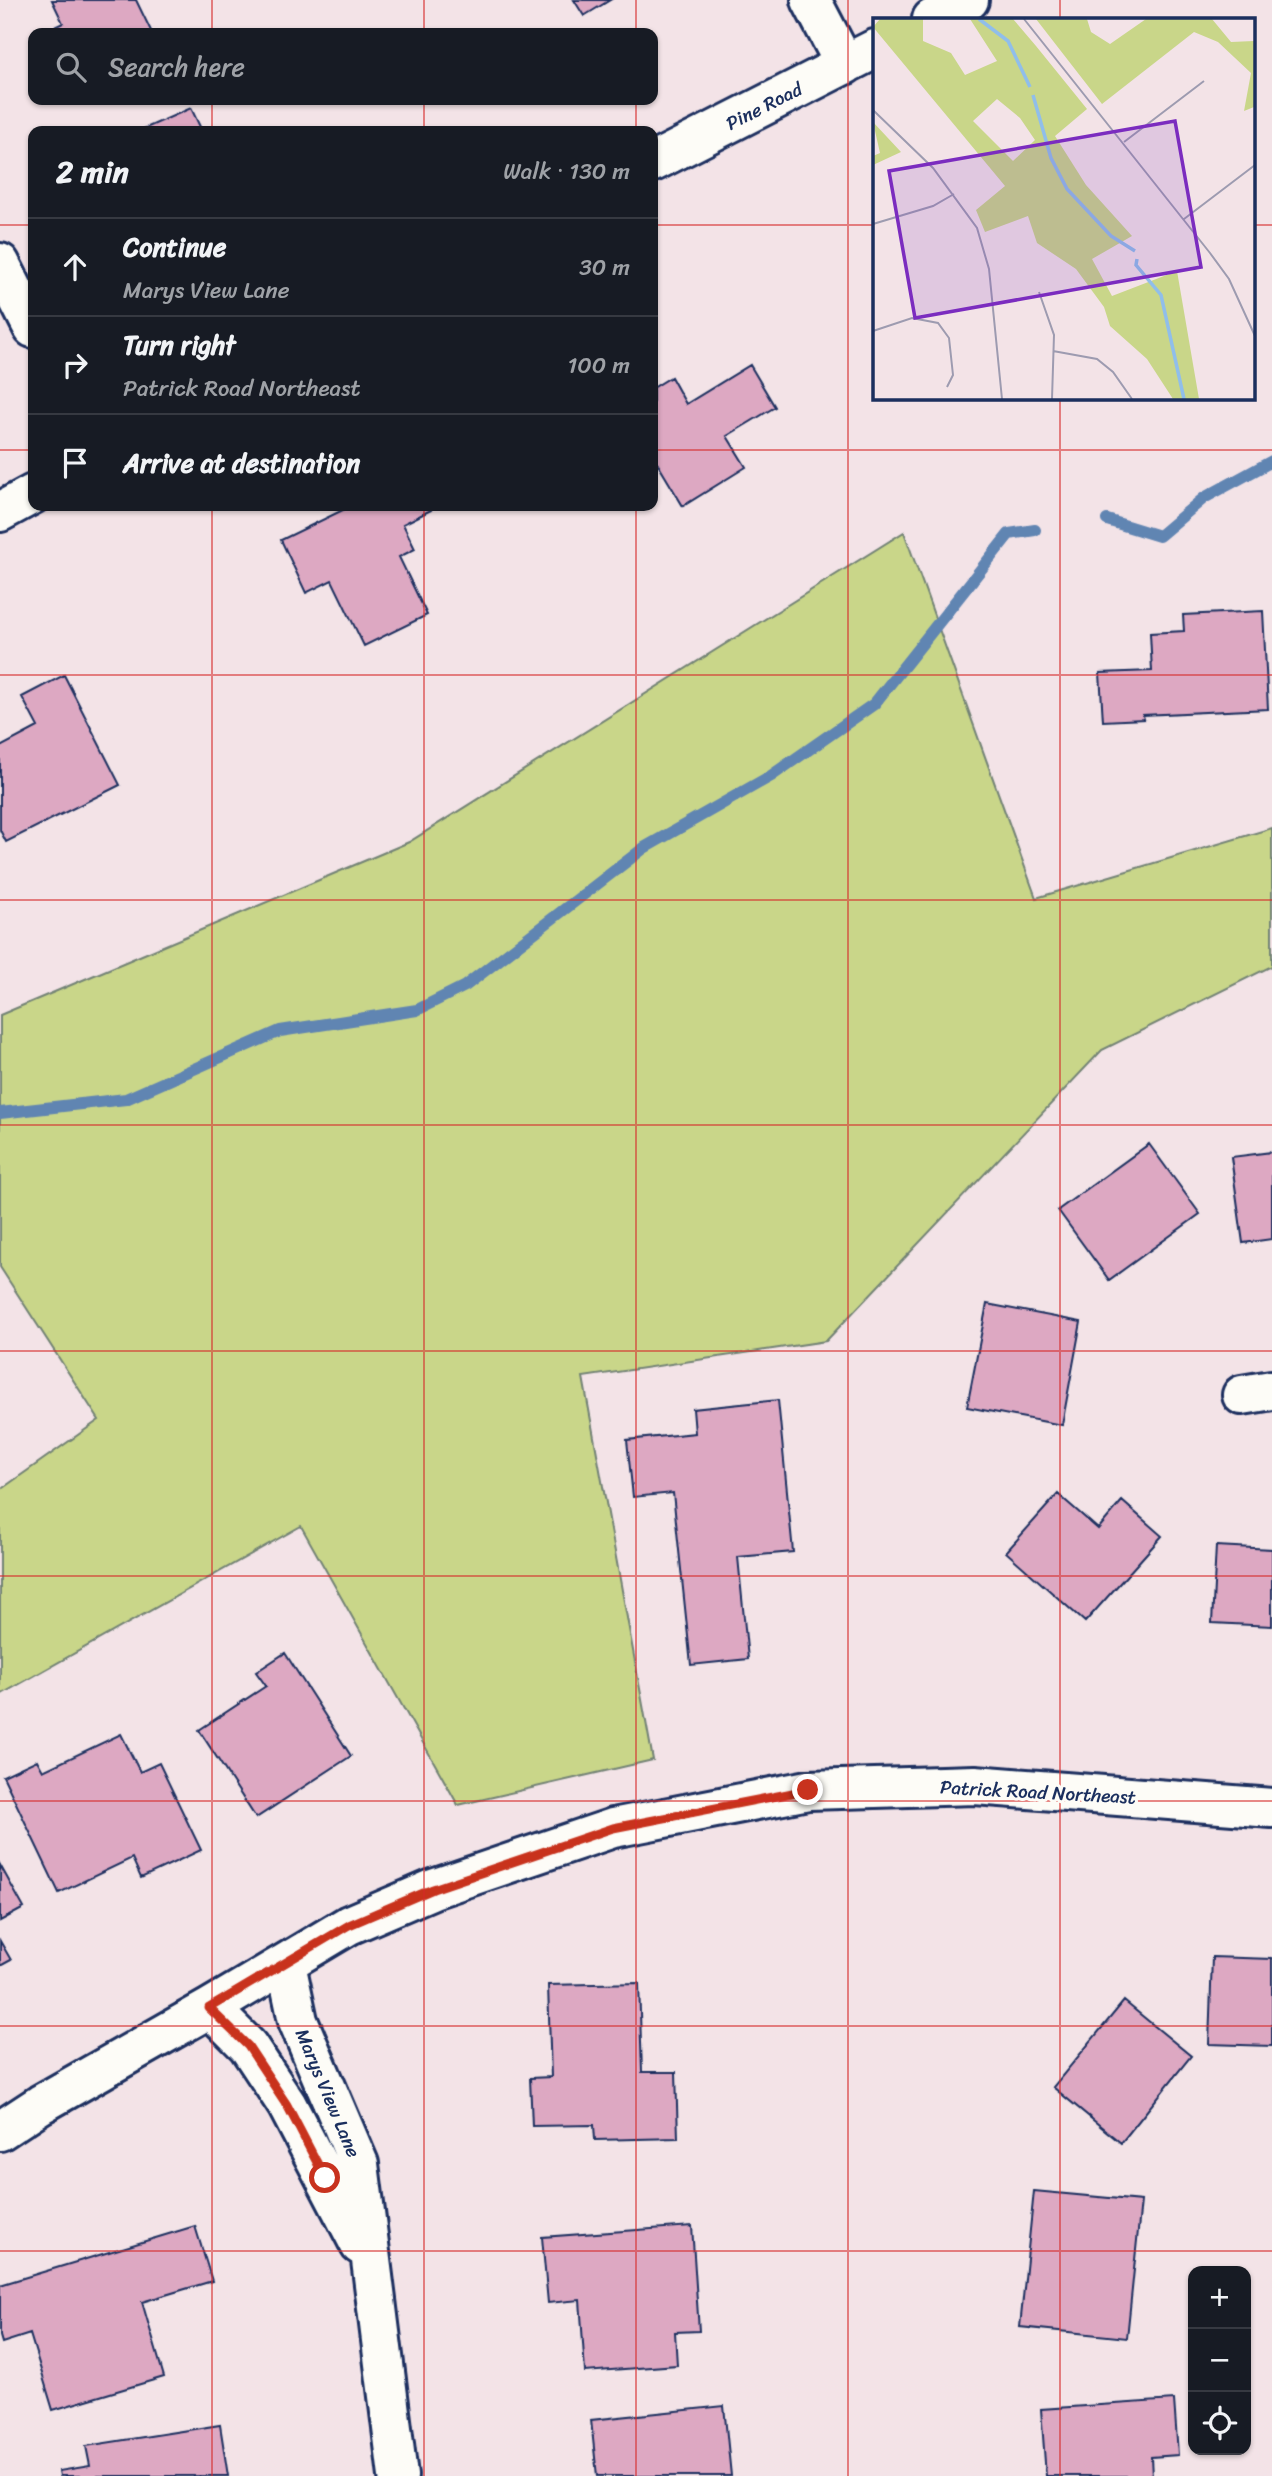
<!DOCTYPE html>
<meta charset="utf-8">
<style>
:root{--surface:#171b24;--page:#20242c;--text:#f1f3f6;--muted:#9ea1a6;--line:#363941}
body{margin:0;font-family:Sriracha,sans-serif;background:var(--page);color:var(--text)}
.controls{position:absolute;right:21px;bottom:21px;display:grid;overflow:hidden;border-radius:14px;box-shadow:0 2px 5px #0004}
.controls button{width:63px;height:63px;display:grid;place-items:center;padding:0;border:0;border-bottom:2px solid var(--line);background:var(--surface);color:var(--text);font:35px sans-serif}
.stop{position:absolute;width:21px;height:21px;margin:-16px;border:5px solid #c8321e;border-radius:50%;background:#fff}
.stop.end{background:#c8321e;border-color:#fff;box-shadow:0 2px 7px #0008}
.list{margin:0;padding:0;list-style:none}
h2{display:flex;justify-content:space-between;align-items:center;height:91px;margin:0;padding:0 28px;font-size:30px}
h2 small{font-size:23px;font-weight:400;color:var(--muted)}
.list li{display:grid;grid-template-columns:46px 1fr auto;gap:21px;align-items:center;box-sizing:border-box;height:98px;padding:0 28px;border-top:2px solid var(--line)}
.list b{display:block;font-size:26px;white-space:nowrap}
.list p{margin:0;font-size:23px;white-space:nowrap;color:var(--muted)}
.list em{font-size:23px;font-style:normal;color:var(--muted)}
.icon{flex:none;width:38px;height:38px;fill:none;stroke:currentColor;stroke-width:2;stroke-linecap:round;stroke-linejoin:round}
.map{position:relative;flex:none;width:1272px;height:2476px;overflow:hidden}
.search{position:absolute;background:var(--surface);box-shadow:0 2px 5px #0004;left:28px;top:28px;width:630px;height:77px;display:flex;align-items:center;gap:18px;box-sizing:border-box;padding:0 24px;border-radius:14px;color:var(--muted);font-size:26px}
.panel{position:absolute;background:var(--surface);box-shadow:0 2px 5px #0004;left:28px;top:126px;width:630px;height:385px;border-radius:14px}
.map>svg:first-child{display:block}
.green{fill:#c9d689;stroke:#728274;stroke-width:2}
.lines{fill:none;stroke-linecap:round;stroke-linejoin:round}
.stream{stroke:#6185b2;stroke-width:12}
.building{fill:#dda8c2;stroke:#1b2f5e;stroke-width:2}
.minor-casing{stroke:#1b2f5e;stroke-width:44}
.minor{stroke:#fdfcf7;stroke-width:38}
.route{stroke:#c8321e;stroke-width:9}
.grid{fill:none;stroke:#d62828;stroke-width:2;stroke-opacity:0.55}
.labels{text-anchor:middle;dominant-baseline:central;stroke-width:6;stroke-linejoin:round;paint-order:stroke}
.street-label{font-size:19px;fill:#1b2f5e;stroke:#fdfcf7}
.inset-river{fill:none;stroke:#90beea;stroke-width:3.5}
.inset-road{fill:none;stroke:#9d9bb0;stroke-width:2}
.view{fill:#7b2cbf;fill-opacity:0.15;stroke:#7b2cbf;stroke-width:3.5}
.inset-edge{fill:none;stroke:#1b2f5e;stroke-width:3.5}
</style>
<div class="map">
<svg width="1272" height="2476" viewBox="0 0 1272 2476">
<rect width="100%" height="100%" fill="#f3e3e7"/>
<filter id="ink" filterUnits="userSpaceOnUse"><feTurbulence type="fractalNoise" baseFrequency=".0143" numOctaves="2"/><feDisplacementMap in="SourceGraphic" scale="14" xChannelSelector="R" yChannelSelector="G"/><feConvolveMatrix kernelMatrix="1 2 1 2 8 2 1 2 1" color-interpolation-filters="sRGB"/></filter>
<g filter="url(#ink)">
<!-- green -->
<path class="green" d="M 904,532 L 1036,898 L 1272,828 L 1272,966 L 1102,1050 L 826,1341 L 583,1377 L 653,1760 L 458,1805 L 301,1526 L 0,1695 L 0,1490 L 99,1420 L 0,1267 L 0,1015 L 409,842 Z"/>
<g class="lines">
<!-- stream -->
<path class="stream" d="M 1107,520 L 1159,536 L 1204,498 L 1272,461
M 0,1113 L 126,1099 L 280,1031 L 417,1010 L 465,986 L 644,848 L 771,776 L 874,704 L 1009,534 L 1035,530"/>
</g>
<!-- building -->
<path class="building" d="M 52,0 L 136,0 L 152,33 L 42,33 L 63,23 Z
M 574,0 L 610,0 L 584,16 Z
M 191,108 L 202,131 L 139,131 Z
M 750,365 L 775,407 L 727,436 L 746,467 L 683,506 L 653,456 L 653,388 L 671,377 L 686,404 Z
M 351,506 L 429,506 L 431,510 L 403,524 L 415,549 L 399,557 L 427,615 L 364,646 L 332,580 L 306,593 L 281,540 Z
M 1263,611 L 1268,709 L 1143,715 L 1144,719 L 1103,721 L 1100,673 L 1152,671 L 1150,633 L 1184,631 L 1183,615 Z
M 64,675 L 120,785 L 6,842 L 0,830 L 0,747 L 38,727 L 22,697 Z
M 1149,1144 L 1200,1214 L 1109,1280 L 1058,1210 Z
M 1272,1152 L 1272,1239 L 1243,1243 L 1231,1157 Z
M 987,1304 L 1081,1322 L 1062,1425 L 967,1407 Z
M 778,1400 L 793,1552 L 738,1557 L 748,1659 L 691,1665 L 673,1493 L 633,1497 L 627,1440 L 695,1433 L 693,1409 Z
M 1058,1494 L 1098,1529 L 1122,1501 L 1162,1536 L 1085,1622 L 1006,1552 Z
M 1216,1546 L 1272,1549 L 1272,1626 L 1212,1623 Z
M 285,1653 L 351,1756 L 256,1818 L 199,1730 L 266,1686 L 256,1672 Z
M 121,1734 L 140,1772 L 159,1763 L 201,1850 L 141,1878 L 132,1858 L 59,1893 L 3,1776 L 37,1760 L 43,1771 Z
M 0,1865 L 24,1908 L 0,1921 Z
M 0,1941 L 11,1960 L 0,1966 Z
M 1212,1957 L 1272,1959 L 1272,2046 L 1209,2044 Z
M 639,1983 L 642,2072 L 676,2072 L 678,2138 L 595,2140 L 594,2125 L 532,2126 L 530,2078 L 551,2077 L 548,1985 Z
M 1124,2001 L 1191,2056 L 1121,2143 L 1053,2087 Z
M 1034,2191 L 1141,2201 L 1127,2338 L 1020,2327 Z
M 195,2226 L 212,2281 L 142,2302 L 164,2377 L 53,2410 L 30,2334 L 2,2343 L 0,2336 L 0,2285 Z
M 692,2226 L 699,2331 L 675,2332 L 677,2365 L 585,2372 L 580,2300 L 548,2303 L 542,2237 Z
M 1174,2400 L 1178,2455 L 1151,2457 L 1152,2476 L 1046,2476 L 1041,2409 Z
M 724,2406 L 731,2476 L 597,2476 L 591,2420 Z
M 220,2425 L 228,2476 L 60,2476 L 59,2471 L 90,2466 L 86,2446 Z"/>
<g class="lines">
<defs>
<path id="minor" d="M 811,0 L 845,65
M 932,19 L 969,0
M 653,162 L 875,49
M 0,263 L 33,328
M 0,512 L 33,494
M 1242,1395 L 1272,1390
M 286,1964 L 298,2021 L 359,2164 L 398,2476
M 210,2008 L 248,2046 L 287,2105 L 360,2245
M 0,2131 L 41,2104 L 210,2008 L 349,1925 L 433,1889 L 613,1828 L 808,1790 L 975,1785 L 1272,1808"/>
</defs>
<!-- minor casing -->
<use href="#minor" class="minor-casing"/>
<!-- minor -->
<use href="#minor" class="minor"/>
</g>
</g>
<g class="lines" filter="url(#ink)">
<!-- route -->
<path class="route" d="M 325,2178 L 287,2105 L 248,2046 L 209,2008 L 349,1925 L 433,1889 L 613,1828 L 808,1790"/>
</g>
<!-- grid -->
<path class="grid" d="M 212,0 L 212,33M 424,0 L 424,33M 636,0 L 636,33M 848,0 L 848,2476M 1060,0 L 1060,19M 212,100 L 212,131M 424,100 L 424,131M 636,100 L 636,131M 0,225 L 33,225M 653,225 L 875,225M 1253,225 L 1272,225M 1060,397 L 1060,2476M 0,450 L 33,450M 653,450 L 1272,450M 212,506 L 212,2476M 424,506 L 424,2476M 636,506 L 636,2476M 0,675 L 1272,675M 0,900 L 1272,900M 0,1125 L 1272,1125M 0,1351 L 1272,1351M 0,1576 L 1272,1576M 0,1801 L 1272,1801M 0,2026 L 1272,2026M 0,2251 L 1272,2251"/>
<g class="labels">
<!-- street labels -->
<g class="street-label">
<text transform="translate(764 106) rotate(-27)">Pine Road</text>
<text transform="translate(1038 1792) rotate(3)">Patrick Road Northeast</text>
<text transform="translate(328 2093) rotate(67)">Marys View Lane</text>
</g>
</g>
<!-- overview -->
<g transform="translate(873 18)">
<rect width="382" height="382" fill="#f3e3e7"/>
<path d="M 7,1 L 50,1 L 50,23 L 78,35 L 92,57 L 124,43 L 97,1 L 140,1 L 163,28 L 214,91 L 182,118 L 213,167 L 259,218 L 219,241 L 239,278 L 304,253 L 326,381 L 300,381 L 274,341 L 237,308 L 231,289 L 203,251 L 164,225 L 155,198 L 112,214 L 103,192 L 132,168 L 0,9 ZM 124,81 L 147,100 L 162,122 L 140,143 L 100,103 ZM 163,1 L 214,1 L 218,14 L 237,26 L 273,1 L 339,1 L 358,24 L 381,23 L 381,89 L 371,93 L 378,55 L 345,24 L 321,14 L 229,86 ZM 0,104 L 28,134 L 0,147 L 0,138 L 7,135 Z" fill="#c9d689" fill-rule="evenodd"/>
<path class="inset-river" d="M 106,1 L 135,23 L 157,69M 160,77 L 178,140 L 194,171 L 238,218 L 262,233M 264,241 L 263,247 L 288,277 L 311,381"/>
<path class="inset-road" d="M 151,1 L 337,235 L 356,261 L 382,318M 0,92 L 60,150 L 104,210 L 116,251 L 129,381M 251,124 L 331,63M 311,201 L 382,147M 0,206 L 60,188 L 81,176M 166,274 L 181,317 L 179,381M 0,313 L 39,300 L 65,305 L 76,320 L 80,357 L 74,369M 180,333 L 224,341 L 240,354 L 259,381"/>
<path class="view" d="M 302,103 L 328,249 L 42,300 L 16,153 Z"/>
<rect width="382" height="382" class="inset-edge"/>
</g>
</svg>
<div class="controls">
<button>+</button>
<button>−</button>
<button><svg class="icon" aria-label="locate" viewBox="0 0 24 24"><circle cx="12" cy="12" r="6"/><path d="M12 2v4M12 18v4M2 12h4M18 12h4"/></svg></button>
</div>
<div class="stop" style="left:325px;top:2178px"></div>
<div class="stop end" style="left:808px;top:1790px"></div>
<div class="search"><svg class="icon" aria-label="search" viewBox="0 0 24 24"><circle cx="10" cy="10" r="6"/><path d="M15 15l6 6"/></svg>Search here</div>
<section class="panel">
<h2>2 min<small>Walk · 130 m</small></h2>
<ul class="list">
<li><svg class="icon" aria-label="ahead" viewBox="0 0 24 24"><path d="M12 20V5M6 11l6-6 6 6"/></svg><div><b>Continue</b><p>Marys View Lane</p></div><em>30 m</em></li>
<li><svg class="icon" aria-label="right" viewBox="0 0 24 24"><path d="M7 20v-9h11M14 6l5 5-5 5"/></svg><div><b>Turn right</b><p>Patrick Road Northeast</p></div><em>100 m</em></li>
<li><svg class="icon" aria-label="arrive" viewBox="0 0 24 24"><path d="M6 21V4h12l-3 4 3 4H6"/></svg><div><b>Arrive at destination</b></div></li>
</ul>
</section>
</div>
